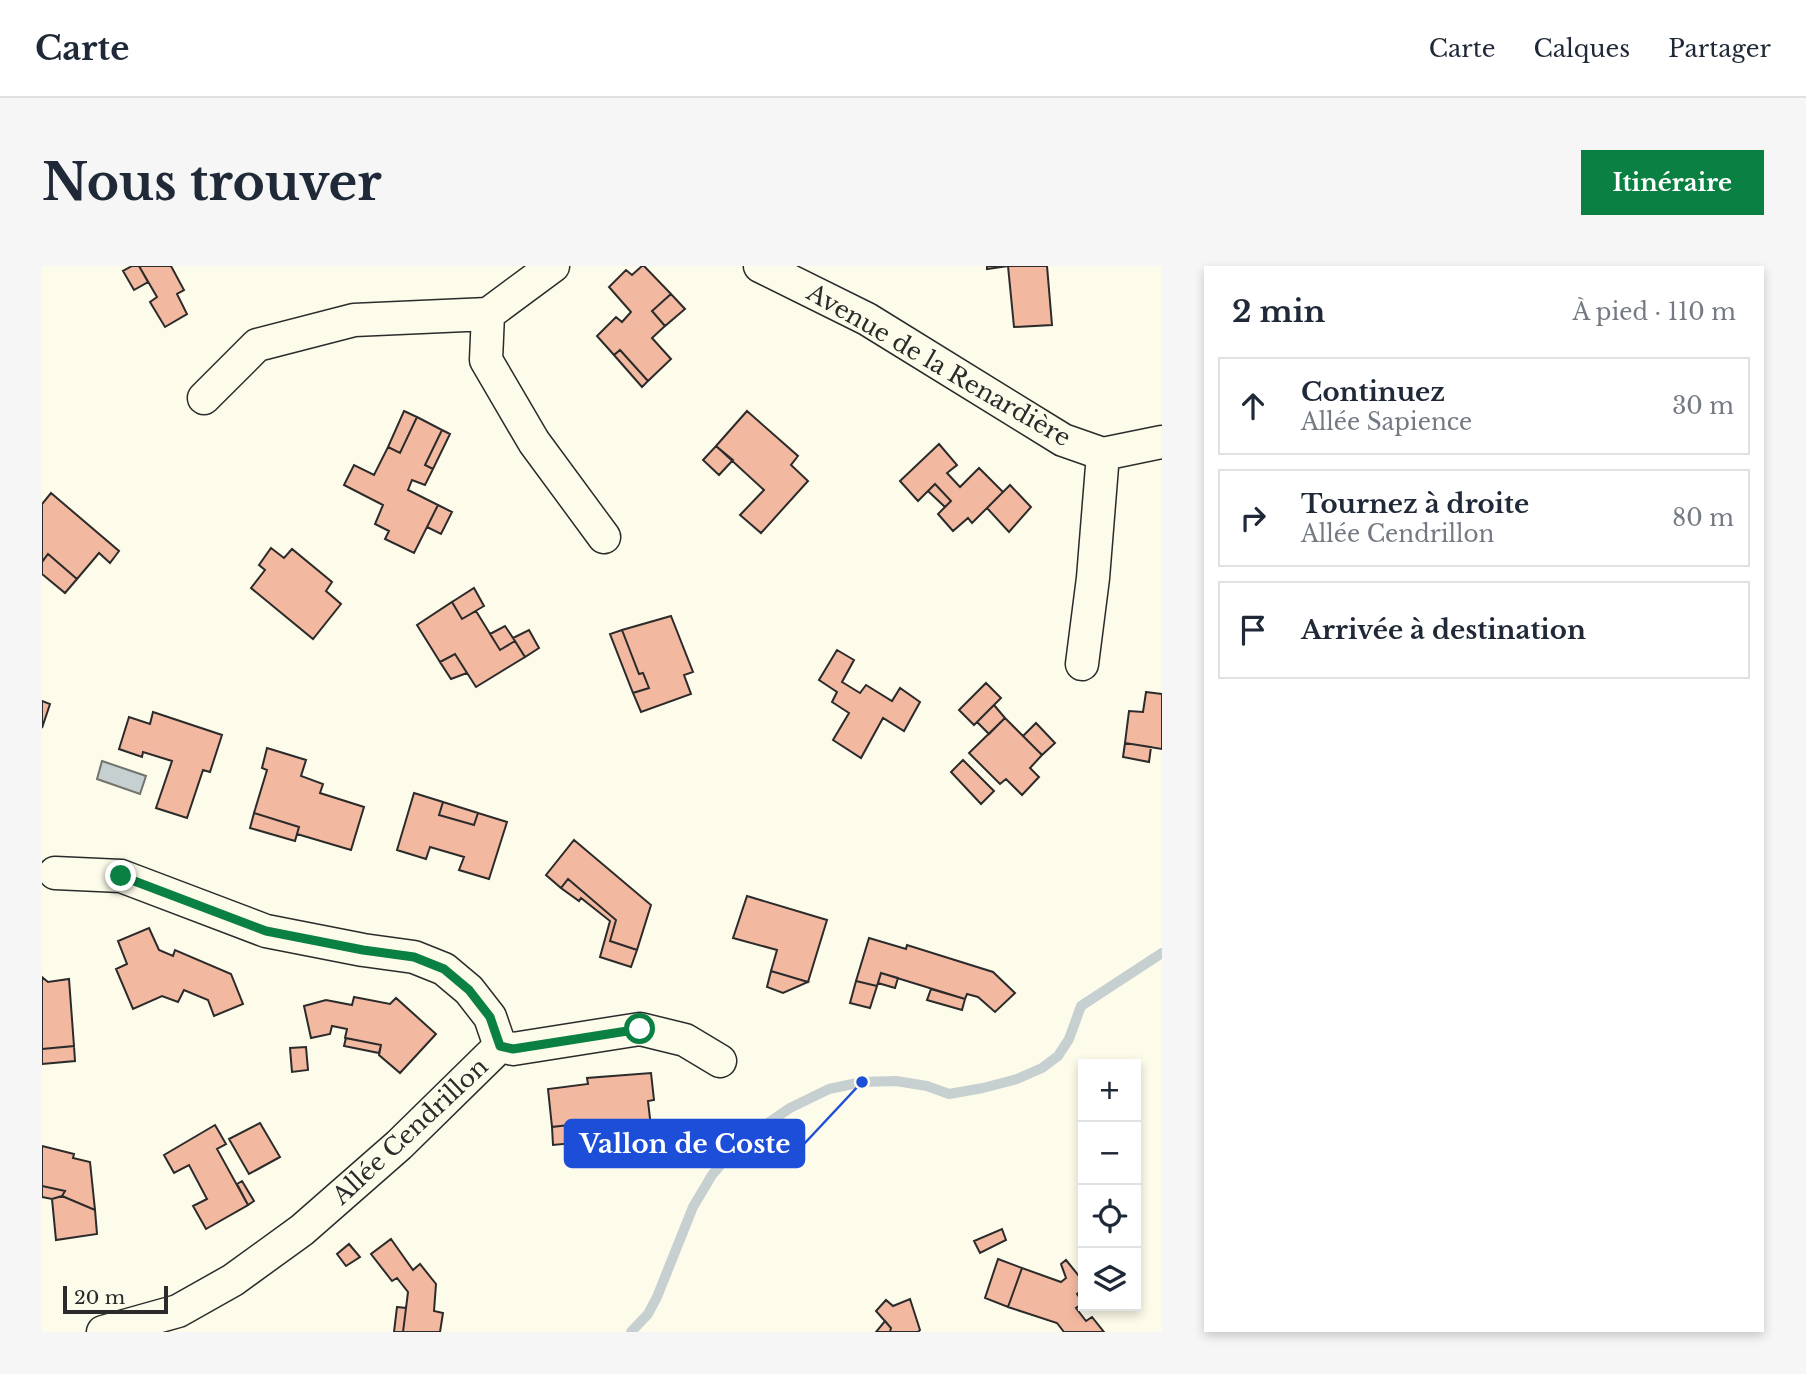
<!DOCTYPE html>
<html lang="fr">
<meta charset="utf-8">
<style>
:root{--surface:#fff;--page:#f6f6f7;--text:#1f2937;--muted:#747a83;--line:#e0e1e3;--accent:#0b8043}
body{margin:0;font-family:"Libre Baskerville",serif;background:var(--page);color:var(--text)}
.controls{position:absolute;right:21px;bottom:21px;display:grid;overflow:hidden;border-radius:0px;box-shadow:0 4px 10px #0003}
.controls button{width:63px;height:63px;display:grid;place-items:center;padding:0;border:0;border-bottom:2px solid var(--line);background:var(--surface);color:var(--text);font:35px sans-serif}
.scale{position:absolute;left:21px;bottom:18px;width:105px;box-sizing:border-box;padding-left:7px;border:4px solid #2b2b2b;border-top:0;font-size:19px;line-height:24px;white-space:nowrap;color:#2b2b2b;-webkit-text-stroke:5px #fdfbea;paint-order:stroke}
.stop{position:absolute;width:21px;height:21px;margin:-16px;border:5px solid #0b8043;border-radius:50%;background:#fff}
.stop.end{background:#0b8043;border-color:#fff;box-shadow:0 2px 7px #0008}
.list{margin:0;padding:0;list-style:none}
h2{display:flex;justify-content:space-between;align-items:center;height:91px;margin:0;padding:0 28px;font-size:30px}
h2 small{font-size:23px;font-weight:400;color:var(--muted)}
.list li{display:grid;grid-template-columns:46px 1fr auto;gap:21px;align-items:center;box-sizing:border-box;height:98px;margin:0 14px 14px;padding:0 14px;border:2px solid var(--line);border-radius:0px}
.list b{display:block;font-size:26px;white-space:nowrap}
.list p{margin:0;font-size:23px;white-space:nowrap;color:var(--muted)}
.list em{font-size:23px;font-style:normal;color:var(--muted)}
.icon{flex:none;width:38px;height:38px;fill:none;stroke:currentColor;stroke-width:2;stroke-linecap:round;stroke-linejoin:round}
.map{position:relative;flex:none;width:1120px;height:1066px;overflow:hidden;border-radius:0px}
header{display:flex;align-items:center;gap:42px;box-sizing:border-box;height:98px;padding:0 35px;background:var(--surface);border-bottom:2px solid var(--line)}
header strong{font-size:33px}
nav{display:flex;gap:38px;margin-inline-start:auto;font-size:24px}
.intro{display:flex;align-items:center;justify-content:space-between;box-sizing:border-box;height:168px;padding:0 42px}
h1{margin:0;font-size:49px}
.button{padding:18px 32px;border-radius:0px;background:var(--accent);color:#fff;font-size:24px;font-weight:700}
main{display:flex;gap:42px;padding:0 42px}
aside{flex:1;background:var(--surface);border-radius:0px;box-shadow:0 4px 10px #0003}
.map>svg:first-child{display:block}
.water{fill:#c7d0d0;stroke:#74746e;stroke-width:2}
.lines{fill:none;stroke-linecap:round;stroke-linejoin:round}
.stream{stroke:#c7d0d0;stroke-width:10}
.building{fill:#f2b8a0;stroke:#2b2b2b;stroke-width:2}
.street-casing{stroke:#2b2b2b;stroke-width:35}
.street{stroke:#fdfbea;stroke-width:32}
.route{stroke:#0b8043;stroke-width:9}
.labels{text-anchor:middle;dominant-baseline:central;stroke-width:5;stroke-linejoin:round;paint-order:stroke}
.street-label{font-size:24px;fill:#2b2b2b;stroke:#fdfbea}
.leader{fill:none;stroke:#1d4ed8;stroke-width:2.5}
.callout-dot{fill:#1d4ed8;stroke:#fdfbea;stroke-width:2.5}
.callout{fill:#1d4ed8;stroke:#1d4ed8;stroke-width:2.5}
.callout-label{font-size:26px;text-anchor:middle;font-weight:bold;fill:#fff}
</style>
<header>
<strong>Carte</strong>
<nav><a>Carte</a><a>Calques</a><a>Partager</a></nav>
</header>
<div class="intro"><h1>Nous trouver</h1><a class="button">Itinéraire</a></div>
<main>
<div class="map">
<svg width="1120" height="1066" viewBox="0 0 1120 1066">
<rect width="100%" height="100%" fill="#fdfbea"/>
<!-- water -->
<path class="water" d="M 60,495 L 104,510 L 98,528 L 55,513 Z"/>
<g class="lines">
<!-- stream -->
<path class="stream" d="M 589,1066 L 606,1048 L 615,1031 L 651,941 L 670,909 L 698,876 L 748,842 L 787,823 L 820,816 L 854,815 L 885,820 L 907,828 L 941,822 L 975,813 L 1000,802 L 1016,790 L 1027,773 L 1039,740 L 1120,687"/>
</g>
<!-- building -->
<path class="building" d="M 90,0 L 97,0 L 106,16 L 92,24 L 81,5 Z
M 97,0 L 129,0 L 142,24 L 135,28 L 145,48 L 123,61 L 108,36 L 115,31 Z
M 600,0 L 602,0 L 629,28 L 610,45 L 623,60 L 610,72 L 629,93 L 606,115 L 578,84 L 572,89 L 555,70 L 574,51 L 580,56 L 589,46 L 567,21 L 584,4 L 590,9 Z
M 945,0 L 1005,0 L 1010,59 L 972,61 L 966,0 L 945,3 Z
M 629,28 L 643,43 L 623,60 L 610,45 Z
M 578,84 L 606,115 L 600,121 L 572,89 Z
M 362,145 L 375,151 L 358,187 L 346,181 Z
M 705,145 L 756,190 L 749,199 L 766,215 L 719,267 L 698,249 L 722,224 L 674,180 Z
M 375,151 L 400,164 L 383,199 L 391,203 L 383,219 L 370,214 L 366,224 L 396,239 L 372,287 L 343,273 L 347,265 L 333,258 L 341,239 L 302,219 L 312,199 L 332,209 L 346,181 L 358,187 Z
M 400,164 L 408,168 L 391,203 L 383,199 Z
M 897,178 L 915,199 L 905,207 L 918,221 L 937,202 L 961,226 L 930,257 L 926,252 L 911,265 L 896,248 L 909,235 L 893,218 L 876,235 L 858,215 Z
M 674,180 L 691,194 L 677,209 L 661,194 Z
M 893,218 L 909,235 L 903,241 L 886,225 Z
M 968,219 L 989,241 L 967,266 L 945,242 Z
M 9,227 L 77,285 L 68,297 L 57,287 L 35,313 L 6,288 L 0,296 L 0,238 Z
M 396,239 L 410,246 L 399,268 L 385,261 Z
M 229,282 L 242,292 L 250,283 L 290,316 L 284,325 L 299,338 L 271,373 L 209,322 L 223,304 L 217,299 Z
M 6,288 L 35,313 L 23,327 L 0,308 L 0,296 Z
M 432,322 L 442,340 L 420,353 L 410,336 Z
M 410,336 L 420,353 L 434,345 L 458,384 L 473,375 L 483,391 L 434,421 L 413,388 L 398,396 L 375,359 Z
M 629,350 L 651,406 L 642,409 L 649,428 L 599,446 L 591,427 L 607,422 L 601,407 L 597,408 L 580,364 Z
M 463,360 L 473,375 L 458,384 L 448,368 Z
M 487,364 L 497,382 L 483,391 L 471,372 Z
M 580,364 L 597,408 L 601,407 L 607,422 L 591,427 L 568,368 Z
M 795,384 L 812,394 L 800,416 L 818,427 L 824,419 L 850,435 L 858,422 L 878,436 L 862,465 L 841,452 L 819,492 L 791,474 L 807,447 L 790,436 L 795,426 L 777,414 Z
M 413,388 L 425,407 L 409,413 L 398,396 Z
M 944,417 L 959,432 L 932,459 L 917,444 Z
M 1104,426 L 1120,428 L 1120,483 L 1083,477 L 1087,445 L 1101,446 Z
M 0,435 L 8,438 L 0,462 Z
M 952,439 L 963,452 L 947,468 L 935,456 Z
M 111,446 L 180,469 L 168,506 L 161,504 L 145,552 L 114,542 L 130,495 L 101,486 L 100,491 L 77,483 L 87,451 L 108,458 Z
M 963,452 L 1000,489 L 988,502 L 997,511 L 980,529 L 964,513 L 958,518 L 927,487 Z
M 994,457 L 1013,477 L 1000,489 L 981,470 Z
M 1083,477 L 1109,481 L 1107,496 L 1081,491 Z
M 225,482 L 264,494 L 259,510 L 281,518 L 278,527 L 322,541 L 309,584 L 255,568 L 257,561 L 212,547 L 225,504 L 220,502 Z
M 921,494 L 952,525 L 939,538 L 909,506 Z
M 372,527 L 401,536 L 397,549 L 432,559 L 436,547 L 465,556 L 447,613 L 417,604 L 422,591 L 388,581 L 384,593 L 355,584 Z
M 401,536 L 436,547 L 432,559 L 397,549 Z
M 212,547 L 257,561 L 253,575 L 208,562 Z
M 532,574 L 609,639 L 595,684 L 568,675 L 574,654 L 526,613 L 519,622 L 504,609 Z
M 526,613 L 574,654 L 568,675 L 595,684 L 589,701 L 558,691 L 568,655 L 539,632 L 537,635 L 519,622 Z
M 705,630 L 785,654 L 766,716 L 729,705 L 735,684 L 691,672 Z
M 107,662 L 117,684 L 131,690 L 133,684 L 189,708 L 201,738 L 172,750 L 166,734 L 142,724 L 136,736 L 120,730 L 91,743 L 74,703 L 85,698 L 76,675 Z
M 827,672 L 864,683 L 865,679 L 951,706 L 973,727 L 953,746 L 936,731 L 925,728 L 923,733 L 839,707 L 835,720 L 814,715 Z
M 729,705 L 766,716 L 741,727 L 725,721 Z
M 839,707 L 856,712 L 853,722 L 836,717 Z
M 0,711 L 6,716 L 27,713 L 32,780 L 0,783 Z
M 814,715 L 835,720 L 828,742 L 808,737 Z
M 889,723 L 923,733 L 920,744 L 885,734 Z
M 312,731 L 348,738 L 354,732 L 394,768 L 358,807 L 337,789 L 339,779 L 303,772 L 305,763 L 290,760 L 288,768 L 269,772 L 262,740 L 284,734 L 310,739 Z
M 304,772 L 339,779 L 337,787 L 302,780 Z
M 32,780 L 33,795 L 0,798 L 0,783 Z
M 264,781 L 266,804 L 250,806 L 248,782 Z
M 609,807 L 612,834 L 606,835 L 609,861 L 586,863 L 585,854 L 550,858 L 550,867 L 529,870 L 527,859 L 510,861 L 506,823 L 546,818 L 545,812 Z
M 585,854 L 586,863 L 550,867 L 550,858 Z
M 218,857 L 238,891 L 207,908 L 187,873 Z
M 173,859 L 184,878 L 175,883 L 206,939 L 164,963 L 151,940 L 165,933 L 147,899 L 132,907 L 122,889 Z
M 527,859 L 529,870 L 550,867 L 552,875 L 511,879 L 510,861 Z
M 0,880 L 32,888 L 31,892 L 48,896 L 53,944 L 20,930 L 23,925 L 0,920 Z
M 200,915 L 212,935 L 206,939 L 195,918 Z
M 0,920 L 23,925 L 20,930 L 10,933 L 0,931 Z
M 20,930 L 53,944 L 55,968 L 14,974 L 10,933 Z
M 960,963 L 964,974 L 938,987 L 932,975 Z
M 349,973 L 371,1004 L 378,998 L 394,1018 L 392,1045 L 401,1047 L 398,1066 L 361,1066 L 366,1026 L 355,1012 L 350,1015 L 329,988 Z
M 307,978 L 318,991 L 304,1000 L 295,988 Z
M 956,993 L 980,1002 L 966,1041 L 943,1032 Z
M 1024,994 L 1041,1015 L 1041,1023 L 1035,1028 L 1041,1037 L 1034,1042 L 1044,1055 L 1050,1051 L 1062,1066 L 1022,1066 L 1015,1057 L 966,1041 L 980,1002 L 1019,1016 L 1024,1012 L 1019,998 Z
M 868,1033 L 878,1064 L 876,1066 L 848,1066 L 849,1062 L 834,1045 L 844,1034 L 851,1040 Z
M 355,1041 L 364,1042 L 361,1066 L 352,1066 Z
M 843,1055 L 849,1062 L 848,1066 L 834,1066 Z"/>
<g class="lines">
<defs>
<path id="street" d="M 718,0 L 825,53 L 1021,174 L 1061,188 L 1120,176
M 446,48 L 444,94 L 492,176 L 562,271
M 162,132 L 215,79 L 312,54 L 446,48 L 511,0
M 1040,398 L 1051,312 L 1061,188
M 13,607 L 79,610 L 224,665 L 321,684 L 372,691 L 402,703 L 427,724 L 448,751 L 458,780 L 357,879 L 260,964 L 191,1014 L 136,1045 L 61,1066
M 458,780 L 471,783 L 598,763 L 643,774 L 678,795"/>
</defs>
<!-- street casing -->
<use href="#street" class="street-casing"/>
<!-- street -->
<use href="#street" class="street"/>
</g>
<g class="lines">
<!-- route -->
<path class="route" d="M 79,610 L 224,665 L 321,684 L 372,691 L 402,703 L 427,724 L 448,751 L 458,780 L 471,783 L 598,763"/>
</g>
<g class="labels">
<!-- street labels -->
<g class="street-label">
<text transform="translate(897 99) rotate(30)">Avenue de la Renardière</text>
<text transform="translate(368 865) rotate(-43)">Allée Cendrillon</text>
</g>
</g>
<!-- callouts -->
<path class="leader" d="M820 816L762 878"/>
<circle class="callout-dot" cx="820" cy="816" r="7"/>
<rect class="callout" x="523" y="854" width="239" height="47" rx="7"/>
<g class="callout-label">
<text x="643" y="887">Vallon de Coste</text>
</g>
</svg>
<div class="controls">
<button>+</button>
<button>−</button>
<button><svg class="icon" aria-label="locate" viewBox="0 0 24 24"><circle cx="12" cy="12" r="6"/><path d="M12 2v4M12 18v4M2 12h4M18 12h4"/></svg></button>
<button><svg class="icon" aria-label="layers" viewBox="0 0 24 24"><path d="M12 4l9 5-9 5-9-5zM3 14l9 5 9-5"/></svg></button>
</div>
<div class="scale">20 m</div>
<div class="stop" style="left:598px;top:763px"></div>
<div class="stop end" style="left:79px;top:610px"></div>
</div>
<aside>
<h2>2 min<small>À pied · 110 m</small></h2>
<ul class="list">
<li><svg class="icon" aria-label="ahead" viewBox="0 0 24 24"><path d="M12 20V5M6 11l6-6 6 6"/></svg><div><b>Continuez</b><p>Allée Sapience</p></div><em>30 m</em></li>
<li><svg class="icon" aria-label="right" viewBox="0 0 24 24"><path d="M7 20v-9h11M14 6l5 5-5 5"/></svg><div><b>Tournez à droite</b><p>Allée Cendrillon</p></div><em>80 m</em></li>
<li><svg class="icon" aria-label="arrive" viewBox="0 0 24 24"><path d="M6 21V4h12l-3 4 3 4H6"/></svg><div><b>Arrivée à destination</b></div></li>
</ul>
</aside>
</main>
